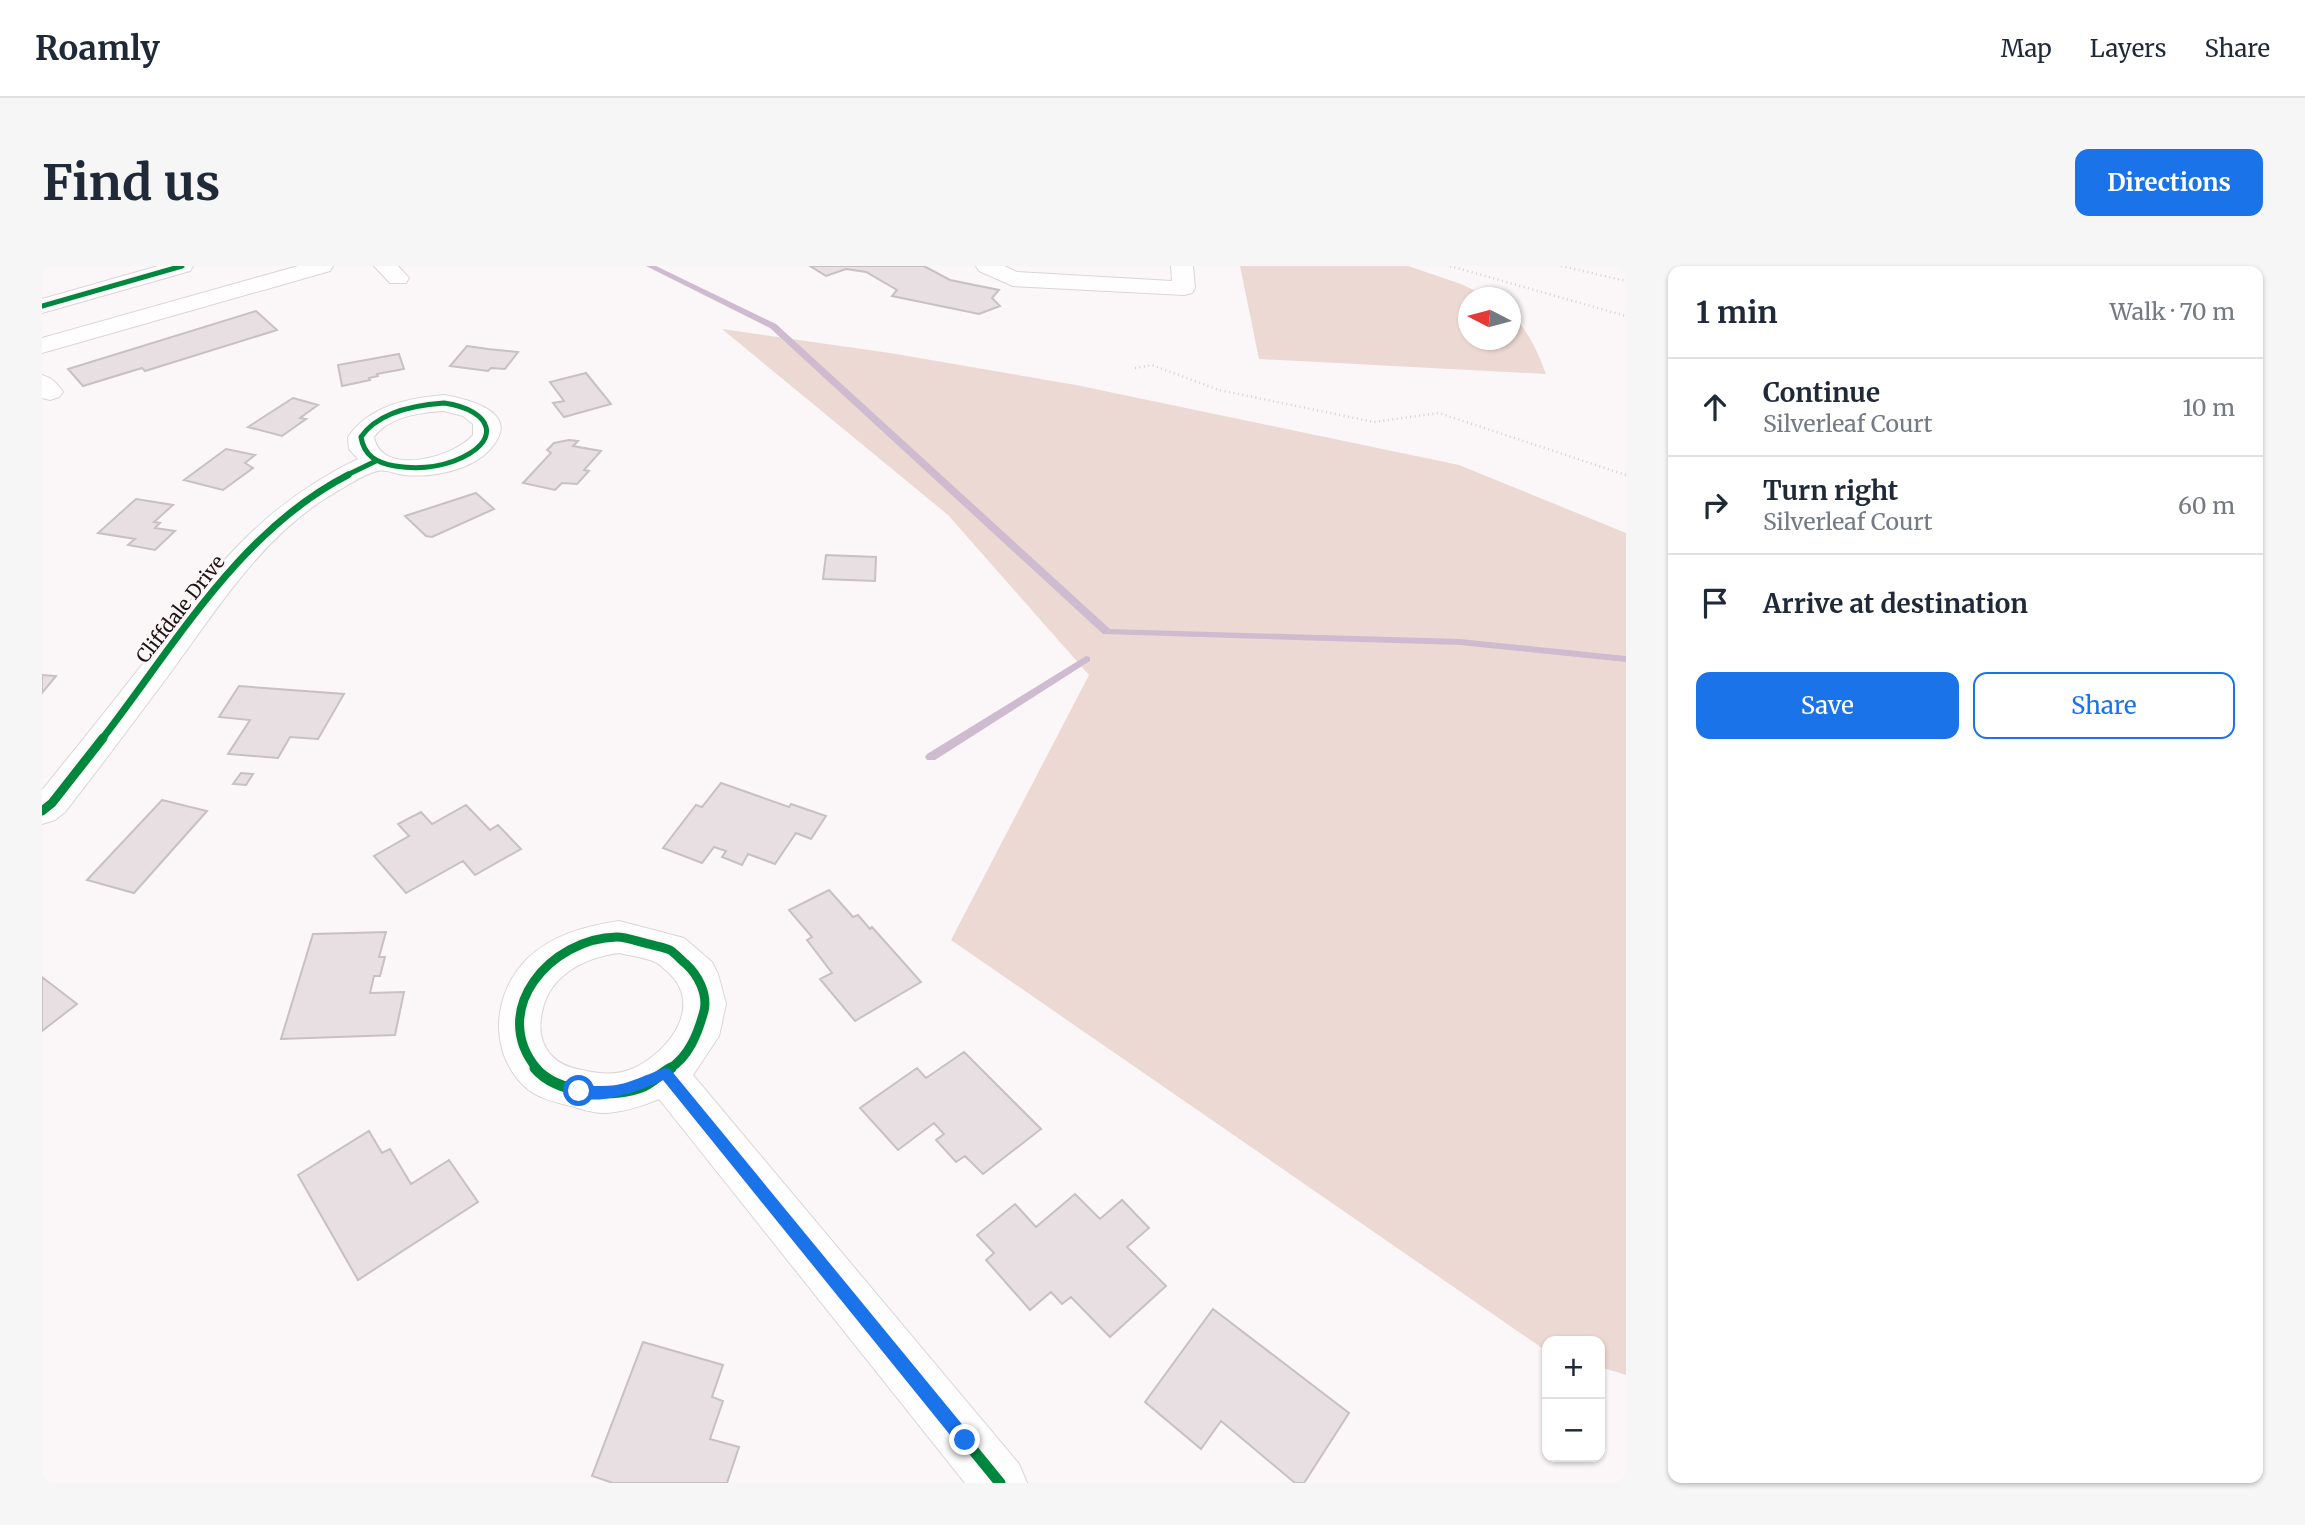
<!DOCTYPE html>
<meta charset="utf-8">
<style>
:root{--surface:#fff;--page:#f6f6f7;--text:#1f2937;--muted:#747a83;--line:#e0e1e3;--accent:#1a73e8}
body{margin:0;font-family:Merriweather,serif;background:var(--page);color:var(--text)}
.controls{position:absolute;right:21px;bottom:21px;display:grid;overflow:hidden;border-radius:14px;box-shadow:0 2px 5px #0004}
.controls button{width:63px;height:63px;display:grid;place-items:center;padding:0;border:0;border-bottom:2px solid var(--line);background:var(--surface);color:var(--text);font:35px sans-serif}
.compass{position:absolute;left:1416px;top:21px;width:63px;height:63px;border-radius:50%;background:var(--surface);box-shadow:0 2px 5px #0004;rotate:276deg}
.stop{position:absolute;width:21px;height:21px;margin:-16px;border:5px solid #1a73e8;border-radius:50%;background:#fff}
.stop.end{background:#1a73e8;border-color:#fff;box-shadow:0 2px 7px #0008}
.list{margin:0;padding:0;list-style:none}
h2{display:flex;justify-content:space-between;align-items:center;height:91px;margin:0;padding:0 28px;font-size:30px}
h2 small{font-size:23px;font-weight:400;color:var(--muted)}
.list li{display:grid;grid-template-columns:46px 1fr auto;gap:21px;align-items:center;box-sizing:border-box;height:98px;padding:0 28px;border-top:2px solid var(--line)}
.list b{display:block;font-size:26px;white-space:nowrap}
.list p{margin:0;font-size:23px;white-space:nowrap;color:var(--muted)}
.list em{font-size:23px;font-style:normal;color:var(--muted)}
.actions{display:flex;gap:14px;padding:21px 28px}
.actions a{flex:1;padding:16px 0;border:2px solid var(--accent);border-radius:14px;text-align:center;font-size:24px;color:var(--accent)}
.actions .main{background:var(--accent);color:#fff}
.icon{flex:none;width:38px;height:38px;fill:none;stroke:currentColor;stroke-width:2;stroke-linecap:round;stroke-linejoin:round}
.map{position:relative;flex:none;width:1584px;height:1217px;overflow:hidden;border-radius:14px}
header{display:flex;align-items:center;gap:42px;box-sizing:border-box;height:98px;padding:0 35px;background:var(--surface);border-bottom:2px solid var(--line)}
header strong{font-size:33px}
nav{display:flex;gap:38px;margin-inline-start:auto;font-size:24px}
.intro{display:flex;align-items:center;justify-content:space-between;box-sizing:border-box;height:168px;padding:0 42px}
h1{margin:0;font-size:49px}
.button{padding:18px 32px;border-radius:14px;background:var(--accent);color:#fff;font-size:24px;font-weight:700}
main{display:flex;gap:42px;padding:0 42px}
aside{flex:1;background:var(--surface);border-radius:14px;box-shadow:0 2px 5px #0004}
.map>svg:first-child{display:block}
.green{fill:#edd9d4}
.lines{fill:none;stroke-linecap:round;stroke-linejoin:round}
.stream{fill:#cebbcf;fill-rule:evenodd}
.building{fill:#e7dfe2;stroke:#c7c0c4;stroke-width:2}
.minor-casing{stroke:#dcd4d6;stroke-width:2}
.path{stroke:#d3d2d2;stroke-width:2.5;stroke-dasharray:1 3.5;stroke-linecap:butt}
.minor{fill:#fefefe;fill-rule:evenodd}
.cycleway-far3-casing{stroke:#fcf6f7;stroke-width:8}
.cycleway-far2-casing{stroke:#fcf6f7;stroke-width:10}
.cycleway-far1-casing{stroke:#fcf6f7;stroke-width:13}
.cycleway-casing{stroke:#fcf6f7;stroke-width:16}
.cycleway-far3{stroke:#00873e;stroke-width:5}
.cycleway-far2{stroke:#00873e;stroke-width:7}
.cycleway-far1{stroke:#00873e;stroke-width:9}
.cycleway{stroke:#00873e;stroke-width:11}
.route{fill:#1a73e8}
.labels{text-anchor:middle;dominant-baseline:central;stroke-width:5;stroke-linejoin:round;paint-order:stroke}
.street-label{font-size:19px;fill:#1d1316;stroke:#fcf6f7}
</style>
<header>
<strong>Roamly</strong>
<nav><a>Map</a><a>Layers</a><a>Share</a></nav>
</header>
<div class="intro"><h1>Find us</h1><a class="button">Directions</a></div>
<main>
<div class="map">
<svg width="1584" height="1217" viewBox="0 0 1584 1217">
<rect width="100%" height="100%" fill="#fbf7f8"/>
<!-- green -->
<path class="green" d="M 1198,0 L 1366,0 L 1419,18 L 1446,31 L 1426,32 L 1426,74 L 1468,74 L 1469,48 C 1487,66 1495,84 1504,108 L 1217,93 Z
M 680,63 L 848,87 L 1034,119 L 1417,199 L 1584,267 L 1584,1109 L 1558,1101 L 1558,1075 L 1505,1075 L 1505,1084 L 1500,1082 L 909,674 L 1047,409 L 906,249 Z"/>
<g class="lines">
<!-- stream -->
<path class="stream" d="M 604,0 L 614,0 L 734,58 L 1068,363 L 1418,373 L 1584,390 L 1584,396 L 1418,379 L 1061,368 L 728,62 Z
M 1044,390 L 1048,391 L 1048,395 L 893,494 L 885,494 L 883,491 L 885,488 Z"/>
</g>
<!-- building -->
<path class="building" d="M 768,0 L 882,0 L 908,14 L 957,24 L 950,32 L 958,40 L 937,48 L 850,30 L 855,24 L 824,6 L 804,3 L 784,10 Z
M 214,45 L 235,64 L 103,105 L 100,102 L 41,120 L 26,103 Z
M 425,80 L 446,83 L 476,86 L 463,103 L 449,102 L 446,105 L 408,100 Z
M 357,88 L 362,103 L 335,108 L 336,110 L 327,112 L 328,114 L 300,120 L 296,99 Z
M 544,107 L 569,138 L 522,151 L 511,137 L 522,135 L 508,116 Z
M 251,132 L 276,139 L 258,152 L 264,153 L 240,170 L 206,161 Z
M 527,174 L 536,175 L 531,180 L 559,185 L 542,204 L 547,205 L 535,218 L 520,217 L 513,224 L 481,217 L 509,187 L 505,184 L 512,177 Z
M 184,183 L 213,189 L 203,197 L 211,202 L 181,224 L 142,214 Z
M 434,227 L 452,243 L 390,271 L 384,270 L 363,250 Z
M 94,233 L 131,239 L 112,256 L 118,257 L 113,262 L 133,265 L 113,284 L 86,279 L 93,273 L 56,267 Z
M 784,289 L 834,291 L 833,315 L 781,313 Z
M 0,409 L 14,410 L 0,427 Z
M 197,420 L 302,428 L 276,473 L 248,471 L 236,492 L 186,488 L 208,454 L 177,451 Z
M 199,507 L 211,508 L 204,519 L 191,518 Z
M 679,517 L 747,541 L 749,538 L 784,550 L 769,573 L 754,567 L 733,598 L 706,588 L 700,599 L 680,591 L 684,585 L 672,581 L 660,597 L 621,582 L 654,539 L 660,541 Z
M 120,534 L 165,545 L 92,627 L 45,614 Z
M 424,539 L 448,564 L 456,559 L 479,583 L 433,609 L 421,595 L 364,627 L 332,590 L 367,570 L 356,558 L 379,546 L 390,558 Z
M 787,624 L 811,651 L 816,649 L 828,663 L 830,661 L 879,716 L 813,755 L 778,713 L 790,707 L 765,674 L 770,671 L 747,644 Z
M 344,666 L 337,691 L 343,691 L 338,710 L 332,710 L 328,727 L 362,726 L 353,769 L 239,773 L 271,668 Z
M 0,711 L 35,738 L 0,765 Z
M 922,786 L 999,863 L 941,908 L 923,890 L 914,896 L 894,874 L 902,868 L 892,857 L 856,884 L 818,842 L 875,802 L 884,812 Z
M 327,865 L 340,887 L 348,883 L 369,918 L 407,894 L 436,936 L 316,1014 L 256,909 Z
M 1033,928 L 1058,953 L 1080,934 L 1107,962 L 1085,981 L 1124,1020 L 1068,1071 L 1029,1031 L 1020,1038 L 1009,1026 L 988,1044 L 944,994 L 952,987 L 935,969 L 973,938 L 994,961 Z
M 1171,1043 L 1307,1147 L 1262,1217 L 1253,1217 L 1179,1155 L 1159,1183 L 1103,1136 Z
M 601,1076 L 681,1099 L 670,1131 L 681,1135 L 668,1173 L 697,1181 L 685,1217 L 571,1217 L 550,1210 Z"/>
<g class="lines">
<defs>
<path id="minor" d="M 116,0 L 151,0 L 148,5 L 0,47 L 0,33 Z
M 256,0 L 291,0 L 288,5 L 0,87 L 0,72 Z
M 332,0 L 356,0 L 367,12 L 364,17 L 348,17 Z
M 934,0 L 962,0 L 975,6 L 1130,15 L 1129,0 L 1151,0 L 1153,22 L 1150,27 L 1142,29 L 971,20 L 937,5 Z
M 0,109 C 10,112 15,117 21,126 L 17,131 L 8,134 L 0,132 Z
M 402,129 C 420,132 471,143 456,172 C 440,203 394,212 362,209 C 354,208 343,203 336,205 C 323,207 296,225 284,232 C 218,274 174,344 129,406 C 94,453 59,500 23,546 L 13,554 L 0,558 L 0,524 C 36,480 71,436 106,391 C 170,305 217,241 316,193 L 307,183 L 306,171 C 327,140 366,132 402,129 ZM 402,145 L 421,150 L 431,158 L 431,169 C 412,192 339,211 332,171 C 346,151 379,146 402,145 Z
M 577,655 L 642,672 L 670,696 L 676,708 L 684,738 L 677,770 L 651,809 L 977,1198 L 985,1217 L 923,1217 L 617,833 C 601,840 578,847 561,847 C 551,847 539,843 529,840 C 512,836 494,832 481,819 C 446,784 451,727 485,693 C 509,669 544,660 577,655 ZM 577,687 C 589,690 602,691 613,696 C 618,698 622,703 626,706 C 662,739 628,785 592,802 C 576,810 557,808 540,804 C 527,802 517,798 508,788 C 500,778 497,766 499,753 C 503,712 539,692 577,687 Z"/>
</defs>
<!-- minor casing -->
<use href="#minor" class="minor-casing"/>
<!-- path -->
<path class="path" d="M 1408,0 L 1584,50
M 1519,0 L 1584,15
M 1093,102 L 1110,99 L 1177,124 L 1332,156 L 1397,147 L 1584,209"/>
<!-- minor -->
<use href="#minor" class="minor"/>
<defs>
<path id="cycleway-far3" d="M 0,40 L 140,0
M 402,137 C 451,144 462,176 412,195 C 393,202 372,203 353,200 C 335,197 322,190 319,171 C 336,146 373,139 402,137 Z
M 303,210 L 334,195"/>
<path id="cycleway-far2" d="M 60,473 C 133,379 197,265 306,209"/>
<path id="cycleway-far1" d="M 0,545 L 10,537 L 61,472
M 495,803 C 446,744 509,672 575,671 C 585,671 597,676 607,678 C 613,680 622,681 628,684 C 633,687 639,694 644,698 C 656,709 666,728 662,745 C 656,767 647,791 627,803"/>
<path id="cycleway" d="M 493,802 C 515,828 572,833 602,820 C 611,815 620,807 629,802
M 623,807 L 958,1217"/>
</defs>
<!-- cycleway-far3 casing -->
<use href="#cycleway-far3" class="cycleway-far3-casing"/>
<!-- cycleway-far2 casing -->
<use href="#cycleway-far2" class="cycleway-far2-casing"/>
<!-- cycleway-far1 casing -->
<use href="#cycleway-far1" class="cycleway-far1-casing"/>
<!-- cycleway casing -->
<use href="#cycleway" class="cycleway-casing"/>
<!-- cycleway-far3 -->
<use href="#cycleway-far3" class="cycleway-far3"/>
<!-- cycleway-far2 -->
<use href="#cycleway-far2" class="cycleway-far2"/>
<!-- cycleway-far1 -->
<use href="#cycleway-far1" class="cycleway-far1"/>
<!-- cycleway -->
<use href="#cycleway" class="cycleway"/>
</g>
<!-- route -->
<path class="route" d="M 623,802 L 628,803 L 928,1168 L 931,1174 L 928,1180 L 923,1182 L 917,1180 L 621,814 C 603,823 545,846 530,825 L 537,819 C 580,823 585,816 623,802 Z"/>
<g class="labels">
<!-- street labels -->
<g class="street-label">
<text transform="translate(138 343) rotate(-52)">Cliffdale Drive</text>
</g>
</g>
</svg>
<div class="controls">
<button>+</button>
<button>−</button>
</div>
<svg class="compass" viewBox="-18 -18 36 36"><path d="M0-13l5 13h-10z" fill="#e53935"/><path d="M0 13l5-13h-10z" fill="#747a83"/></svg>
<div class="stop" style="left:537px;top:825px"></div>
<div class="stop end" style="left:923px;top:1174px"></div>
</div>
<aside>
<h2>1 min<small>Walk · 70 m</small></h2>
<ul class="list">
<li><svg class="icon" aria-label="ahead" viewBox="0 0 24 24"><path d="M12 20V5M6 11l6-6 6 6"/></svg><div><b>Continue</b><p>Silverleaf Court</p></div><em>10 m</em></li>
<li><svg class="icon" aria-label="right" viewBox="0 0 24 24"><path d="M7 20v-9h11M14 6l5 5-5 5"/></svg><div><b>Turn right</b><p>Silverleaf Court</p></div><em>60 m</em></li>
<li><svg class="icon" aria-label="arrive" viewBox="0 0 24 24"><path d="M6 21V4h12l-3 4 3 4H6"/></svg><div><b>Arrive at destination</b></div></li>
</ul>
<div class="actions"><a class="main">Save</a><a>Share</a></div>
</aside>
</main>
